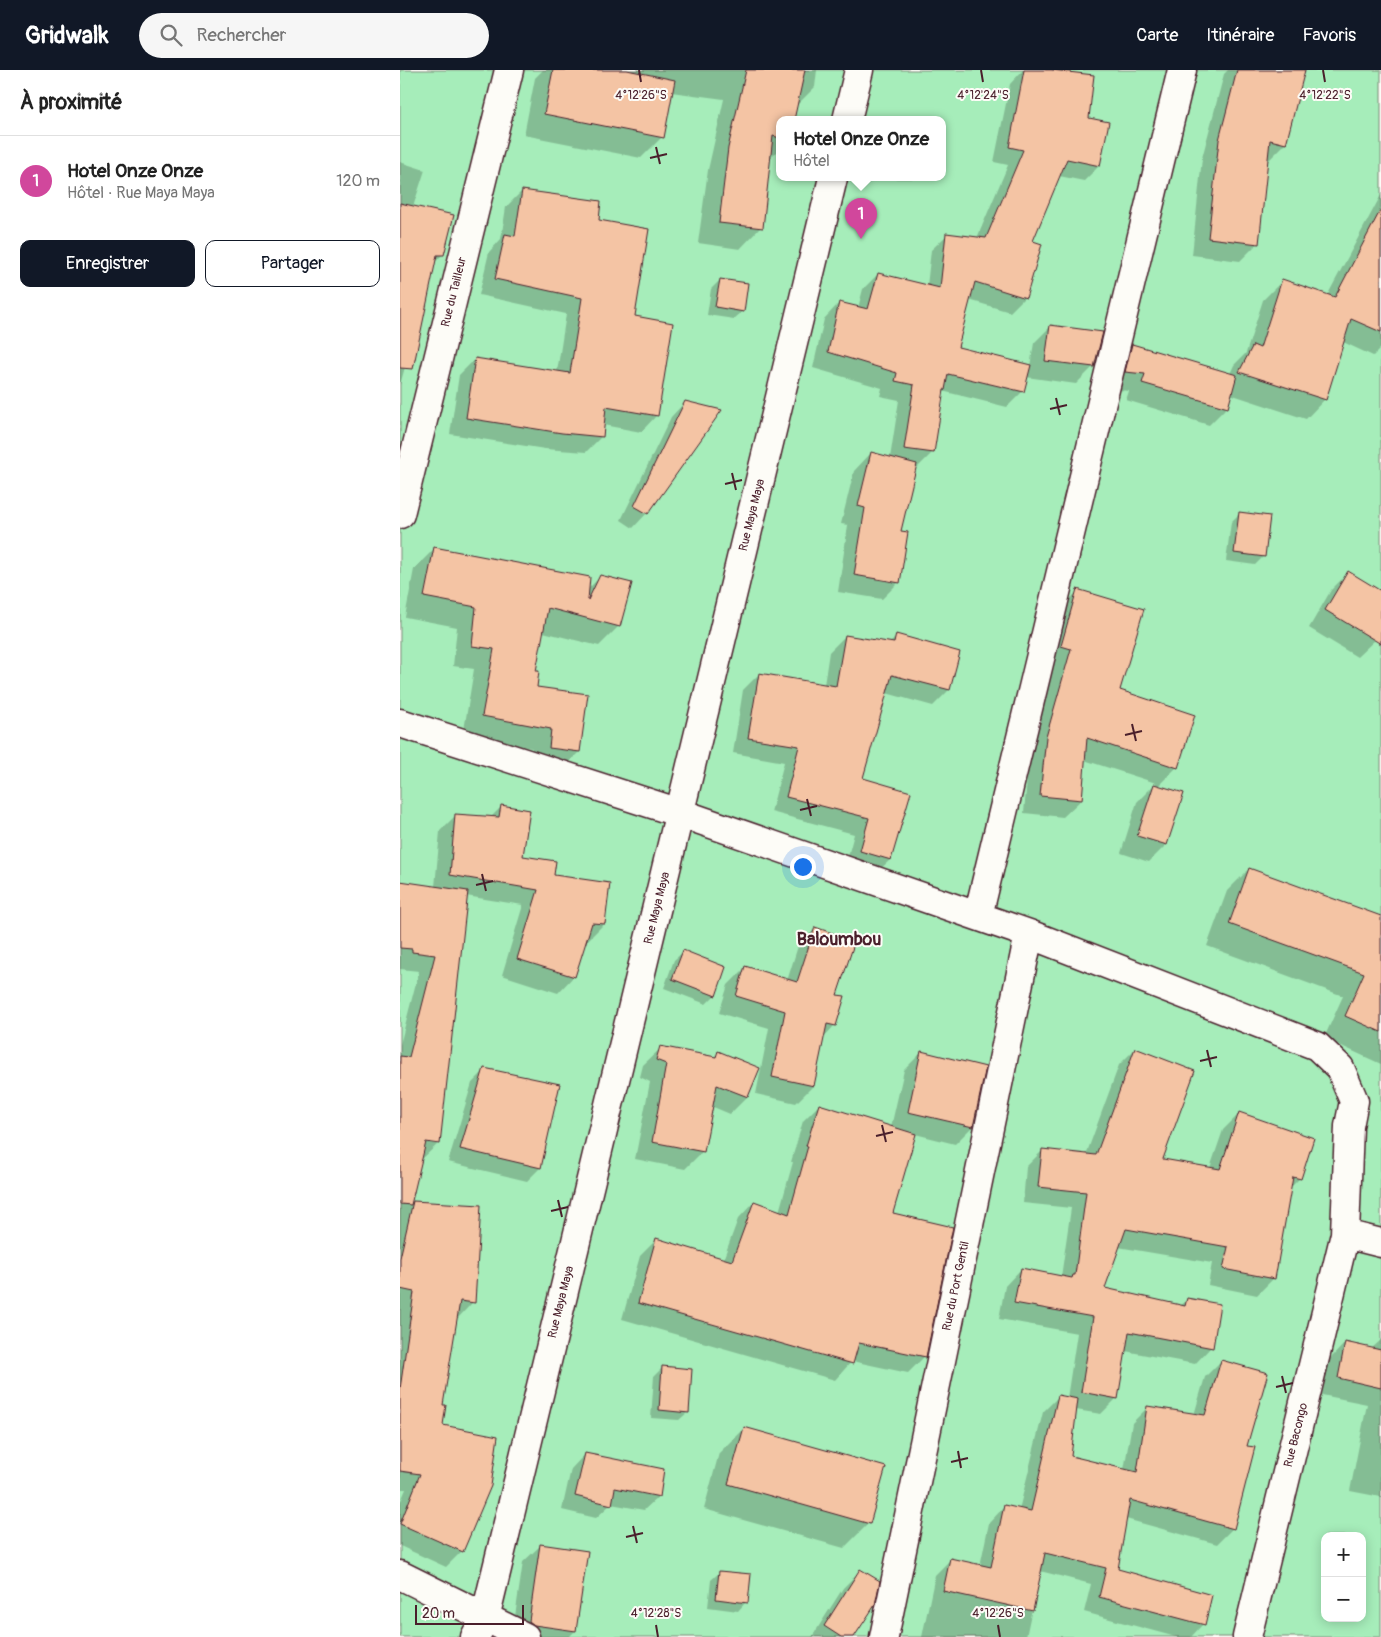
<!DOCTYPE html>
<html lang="fr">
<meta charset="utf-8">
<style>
:root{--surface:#fff;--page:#f6f6f6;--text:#222;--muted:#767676;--line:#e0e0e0;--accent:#111827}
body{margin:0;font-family:Pangolin,sans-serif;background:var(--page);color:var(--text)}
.controls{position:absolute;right:15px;bottom:15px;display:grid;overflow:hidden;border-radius:10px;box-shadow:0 2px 12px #0003}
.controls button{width:45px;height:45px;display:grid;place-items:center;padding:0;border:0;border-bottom:1px solid var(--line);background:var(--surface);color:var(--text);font:25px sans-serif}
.scale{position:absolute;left:15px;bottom:12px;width:109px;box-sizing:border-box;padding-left:5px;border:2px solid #4a1f2b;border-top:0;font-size:14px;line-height:18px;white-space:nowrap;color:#4a1f2b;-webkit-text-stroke:4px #fdfcf7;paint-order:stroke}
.you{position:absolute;left:402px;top:796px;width:18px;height:18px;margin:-12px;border:4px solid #fff;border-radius:50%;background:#1a73e8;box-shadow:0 0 0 8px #1a73e833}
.badge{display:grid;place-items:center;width:32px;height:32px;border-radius:50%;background:var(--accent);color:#fff;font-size:16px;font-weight:700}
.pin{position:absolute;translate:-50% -41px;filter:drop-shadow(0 1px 2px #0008)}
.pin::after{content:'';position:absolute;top:26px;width:18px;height:15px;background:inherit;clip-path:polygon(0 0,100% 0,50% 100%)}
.popup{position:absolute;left:376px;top:46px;width:170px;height:65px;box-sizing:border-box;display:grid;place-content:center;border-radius:10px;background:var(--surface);filter:drop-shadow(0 1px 4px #0005);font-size:16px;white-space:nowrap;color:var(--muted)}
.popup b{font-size:19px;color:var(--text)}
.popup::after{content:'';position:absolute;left:50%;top:100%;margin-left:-10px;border:10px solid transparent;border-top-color:var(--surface)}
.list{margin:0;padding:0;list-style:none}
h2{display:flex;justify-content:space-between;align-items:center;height:65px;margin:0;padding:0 20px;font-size:21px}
h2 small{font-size:16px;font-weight:400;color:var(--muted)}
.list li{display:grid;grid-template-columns:32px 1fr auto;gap:15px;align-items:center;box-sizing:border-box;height:90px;padding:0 20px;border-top:1px solid var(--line)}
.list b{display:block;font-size:19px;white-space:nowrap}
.list p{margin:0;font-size:16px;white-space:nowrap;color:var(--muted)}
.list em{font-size:16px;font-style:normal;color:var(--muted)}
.actions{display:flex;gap:10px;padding:15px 20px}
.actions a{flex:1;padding:11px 0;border:1px solid var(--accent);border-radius:10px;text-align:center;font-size:18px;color:var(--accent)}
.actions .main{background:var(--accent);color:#fff}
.icon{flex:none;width:28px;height:28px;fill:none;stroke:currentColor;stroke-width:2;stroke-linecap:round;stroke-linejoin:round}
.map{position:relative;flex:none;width:981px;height:1567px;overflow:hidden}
header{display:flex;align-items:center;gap:30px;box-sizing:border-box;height:70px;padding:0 25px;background:var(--accent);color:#fff}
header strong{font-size:24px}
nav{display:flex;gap:28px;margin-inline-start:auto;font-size:18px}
.search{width:350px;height:45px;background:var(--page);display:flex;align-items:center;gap:12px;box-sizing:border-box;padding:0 18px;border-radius:28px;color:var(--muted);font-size:19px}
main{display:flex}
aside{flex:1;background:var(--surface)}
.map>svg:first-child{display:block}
.green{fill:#a6edba;stroke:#788672;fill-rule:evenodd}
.shadow{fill:#0003}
.building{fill:#f4c4a4;stroke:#4a1f2b}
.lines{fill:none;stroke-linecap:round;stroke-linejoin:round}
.minor-casing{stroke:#4a1f2b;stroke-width:31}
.minor{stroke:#fdfcf7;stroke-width:28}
.ticks{fill:none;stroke:#4a1f2b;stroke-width:2}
.labels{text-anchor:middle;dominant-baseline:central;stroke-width:4;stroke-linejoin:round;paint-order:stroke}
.street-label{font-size:12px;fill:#4a1f2b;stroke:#fdfcf7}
.district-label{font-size:18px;font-weight:bold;fill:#4a1f2b;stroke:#fdfcf7}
.ticks-label{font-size:12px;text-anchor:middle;fill:#4a1f2b;stroke:#fdfcf7;stroke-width:4;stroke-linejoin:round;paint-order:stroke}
</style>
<header>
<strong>Gridwalk</strong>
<div class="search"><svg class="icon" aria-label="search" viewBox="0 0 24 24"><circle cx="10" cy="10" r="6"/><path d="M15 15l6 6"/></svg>Rechercher</div>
<nav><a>Carte</a><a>Itinéraire</a><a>Favoris</a></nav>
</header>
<main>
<aside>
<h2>À proximité<small></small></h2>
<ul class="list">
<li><span class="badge" style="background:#d1479c">1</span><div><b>Hotel Onze Onze</b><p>Hôtel · Rue Maya Maya</p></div><em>120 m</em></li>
</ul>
<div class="actions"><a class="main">Enregistrer</a><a>Partager</a></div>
</aside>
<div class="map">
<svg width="981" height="1567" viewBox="0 0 981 1567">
<rect width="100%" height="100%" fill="#fdfcf7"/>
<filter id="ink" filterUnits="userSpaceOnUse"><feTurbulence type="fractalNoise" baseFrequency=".02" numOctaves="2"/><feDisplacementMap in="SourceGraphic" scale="10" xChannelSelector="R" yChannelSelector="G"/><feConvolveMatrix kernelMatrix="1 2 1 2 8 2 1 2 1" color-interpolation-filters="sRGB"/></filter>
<g filter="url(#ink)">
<!-- green -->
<path class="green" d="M 0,0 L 981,0 L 981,1567 L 0,1567 ZM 380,50 L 542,50 L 542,108 L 380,108 ZM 925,1466 L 962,1466 L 962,1548 L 925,1548 Z"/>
<!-- shadow -->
<path class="shadow" d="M 143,0 L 417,0 L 415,17 L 396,36 L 393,50 L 380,50 L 380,78 L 369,89 L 361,157 L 340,179 L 298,173 L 308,100 L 324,29 L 271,22 L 262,67 L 241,88 L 124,65 L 135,8 Z
M 623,0 L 640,0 L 688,49 L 699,96 L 684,111 L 659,106 L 631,172 L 625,227 L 610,242 L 569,230 L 556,278 L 630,296 L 634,273 L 651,256 L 693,297 L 676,314 L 626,307 L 623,321 L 607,337 L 542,321 L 533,382 L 517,398 L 515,398 L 500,462 L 499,512 L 482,529 L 438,522 L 448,455 L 441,454 L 454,401 L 471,383 L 490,388 L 499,330 L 480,326 L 482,318 L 413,298 L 424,249 L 439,233 L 458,238 L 463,219 L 478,204 L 527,216 L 531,180 L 547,165 L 577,168 L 608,95 L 594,92 L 610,14 Z
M 828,0 L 892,0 L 885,74 L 868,91 L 866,90 L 858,173 L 840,191 L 792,185 L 802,88 L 824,4 Z
M 0,92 L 25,100 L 13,137 L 43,184 L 34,193 L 0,315 Z
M 122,121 L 197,151 L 234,247 L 257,345 L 241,362 L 203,355 L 202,366 L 186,382 L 145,379 L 50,364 L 59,305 L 75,289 L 157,302 L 166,244 L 79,225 L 89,182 L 101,169 L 106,137 Z
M 981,125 L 981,278 L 973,286 L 943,272 L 925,329 L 906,349 L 830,324 L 827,337 L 809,355 L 726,330 L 729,321 L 709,319 L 715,293 L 732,276 L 830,304 L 834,295 L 846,283 L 863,230 L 882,211 L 927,226 Z
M 320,210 L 343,241 L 334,249 L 307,245 L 311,219 Z
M 285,332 L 319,341 L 247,443 L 233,458 L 221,450 L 271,347 Z
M 839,444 L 863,487 L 855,495 L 826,491 L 831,452 Z
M 34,479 L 188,519 L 201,506 L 219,556 L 199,576 L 143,562 L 135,602 L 135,618 L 179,682 L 159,702 L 129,698 L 132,678 L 63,666 L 74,599 L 53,596 L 57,557 L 5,547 L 14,499 Z
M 948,503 L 981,523 L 981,559 L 975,570 L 957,587 L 909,558 L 931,520 Z
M 678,521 L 718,621 L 777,697 L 758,716 L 766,775 L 749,792 L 721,783 L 737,732 L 756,713 L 684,690 L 681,730 L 663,747 L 624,743 L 629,685 L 654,596 L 645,593 L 661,538 Z
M 445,566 L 489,574 L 497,566 L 549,620 L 533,636 L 486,623 L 462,709 L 490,790 L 474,805 L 445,797 L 454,764 L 371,742 L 384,692 L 333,683 L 343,620 L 359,604 L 424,615 L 429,582 Z
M 101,737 L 122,787 L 152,807 L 204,854 L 188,870 L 185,870 L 174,906 L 158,923 L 102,905 L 123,835 L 66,826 L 39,1073 L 21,1090 L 10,1136 L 13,1132 L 73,1232 L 58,1248 L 56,1247 L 42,1336 L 42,1356 L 62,1481 L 46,1497 L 0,1476 L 0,1433 L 6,1419 L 0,1419 L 0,975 L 19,901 L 0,899 L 0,812 L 35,817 L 40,761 L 56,745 L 90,748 Z
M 849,799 L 981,848 L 981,994 L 924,968 L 943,926 L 807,876 L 827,821 Z
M 415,859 L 435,926 L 443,927 L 434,956 L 423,968 L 413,1016 L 396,1033 L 356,1024 L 369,958 L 319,943 L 328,915 L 345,898 L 387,911 L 398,876 Z
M 283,882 L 315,925 L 306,934 L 264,918 L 274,890 Z
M 261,978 L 313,988 L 318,983 L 358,999 L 347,1027 L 330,1044 L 311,1036 L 303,1081 L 285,1099 L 235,1089 L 250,1012 L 240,1007 L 243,995 Z
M 735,979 L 762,1090 L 810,1098 L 823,1060 L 839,1044 L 900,1108 L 890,1118 L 874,1208 L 857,1225 L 808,1215 L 812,1193 L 718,1177 L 704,1219 L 780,1236 L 787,1229 L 811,1277 L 795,1294 L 725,1281 L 717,1328 L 701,1344 L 676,1340 L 669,1387 L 724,1400 L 732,1353 L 748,1337 L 794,1345 L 805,1307 L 821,1291 L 846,1376 L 833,1458 L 817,1474 L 726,1449 L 717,1500 L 803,1554 L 791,1567 L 776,1567 L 684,1542 L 691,1514 L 640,1501 L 626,1567 L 522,1567 L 535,1505 L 551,1489 L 580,1496 L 589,1453 L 604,1437 L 619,1440 L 643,1342 L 659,1326 L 667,1328 L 677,1263 L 599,1249 L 605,1216 L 621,1199 L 661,1207 L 671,1138 L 623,1133 L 626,1097 L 642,1081 L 686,1085 L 719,995 Z
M 522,982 L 584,998 L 572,1057 L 555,1074 L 515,1064 L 491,1144 L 525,1286 L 508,1303 L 452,1291 L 435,1310 L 222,1249 L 240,1186 L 256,1170 L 323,1190 L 338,1149 L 354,1132 L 379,1142 L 393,1092 L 391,1092 L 403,1051 L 419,1035 L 491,1057 L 504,1000 Z
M 85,1000 L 140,1098 L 127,1111 L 48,1092 L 72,1013 Z
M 981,1270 L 981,1427 L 950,1421 L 967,1334 L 922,1325 L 929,1290 L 945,1273 L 971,1279 Z
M 263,1297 L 288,1342 L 279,1350 L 251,1348 L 254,1306 Z
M 344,1358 L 469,1453 L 444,1478 L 304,1439 L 319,1383 Z
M 185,1384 L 259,1426 L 244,1440 L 211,1434 L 196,1448 L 162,1440 L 171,1399 Z
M 141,1475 L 175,1561 L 169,1567 L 112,1567 L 123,1492 Z
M 461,1500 L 452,1567 L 412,1567 L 443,1518 Z
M 320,1502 L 346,1532 L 338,1541 L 308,1537 L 311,1510 Z"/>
<!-- building -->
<path class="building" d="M 153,0 L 227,0 L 275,10 L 264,68 L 144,44 Z
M 346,0 L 405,0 L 394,50 L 380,50 L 380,68 L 373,66 L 363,158 L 319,153 L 328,78 Z
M 624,0 L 651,0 L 694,5 L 689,48 L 709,52 L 700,96 L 667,89 L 633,171 L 642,174 L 626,228 L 575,212 L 558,277 L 631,295 L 624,322 L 548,304 L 545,320 L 544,320 L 534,383 L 504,379 L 514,315 L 495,311 L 497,303 L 428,282 L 439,232 L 468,239 L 478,203 L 540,218 L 546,163 L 586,168 L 623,80 L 609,77 Z
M 837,0 L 905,0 L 886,74 L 870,70 L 859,174 L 808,168 L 819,70 Z
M 122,120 L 201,131 L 199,150 L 249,159 L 235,246 L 273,253 L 258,346 L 206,337 L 203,367 L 162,363 L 66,348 L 75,288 L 170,303 L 182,228 L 95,209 L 105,164 L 115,166 Z
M 0,133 L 54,145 L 44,185 L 37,185 L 13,299 L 0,298 Z
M 981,139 L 981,262 L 951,249 L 926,330 L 839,302 L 853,275 L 860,278 L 882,209 L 935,227 Z
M 320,209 L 348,213 L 344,242 L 315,237 Z
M 650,255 L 703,262 L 694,297 L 645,291 Z
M 732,274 L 837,305 L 828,338 L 742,313 L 745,304 L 725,302 Z
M 285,331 L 322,340 L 248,444 L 234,436 Z
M 471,382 L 517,394 L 501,461 L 508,462 L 500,513 L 454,505 L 465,438 L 458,436 Z
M 839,442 L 870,446 L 865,487 L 834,483 Z
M 34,477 L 190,507 L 188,530 L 200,505 L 232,513 L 220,557 L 148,538 L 136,601 L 139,601 L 137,617 L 188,624 L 180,682 L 149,678 L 151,659 L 82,646 L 94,579 L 72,576 L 76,537 L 24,527 Z
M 948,501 L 981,521 L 981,574 L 925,540 Z
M 677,519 L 744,539 L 720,620 L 795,645 L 778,698 L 687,668 L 682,730 L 640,726 L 646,667 L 671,579 L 661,576 Z
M 496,564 L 560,582 L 550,620 L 492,605 L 463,708 L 511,722 L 491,790 L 460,781 L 469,748 L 386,727 L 399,676 L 348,668 L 359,603 L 436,616 L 445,565 L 494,573 Z
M 754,714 L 784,723 L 767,775 L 737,766 Z
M 101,735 L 130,740 L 123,786 L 156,791 L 154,805 L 210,813 L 205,854 L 192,853 L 175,907 L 117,889 L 138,820 L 50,805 L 55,744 L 99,747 Z
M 849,798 L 981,846 L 981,962 L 945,946 L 964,903 L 829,854 Z
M 0,811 L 68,821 L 40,1074 L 26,1072 L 11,1135 L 0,1134 L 0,986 L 9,987 L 35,885 L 12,882 L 12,879 L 0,878 Z
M 415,857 L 455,871 L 437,925 L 445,926 L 436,956 L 427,954 L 414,1016 L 372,1007 L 385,941 L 336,926 L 345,896 L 397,912 Z
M 283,880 L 326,897 L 316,926 L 272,909 Z
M 260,976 L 316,987 L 318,981 L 360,998 L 348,1027 L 317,1015 L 304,1082 L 252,1072 L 266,994 L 256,990 Z
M 735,978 L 795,1001 L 763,1089 L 820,1099 L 839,1042 L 914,1068 L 901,1109 L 893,1107 L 875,1209 L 823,1199 L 828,1177 L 726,1159 L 705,1218 L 785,1236 L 787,1228 L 820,1234 L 813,1278 L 729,1262 L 718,1329 L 681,1322 L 693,1247 L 614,1233 L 621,1198 L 672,1208 L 673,1205 L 675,1205 L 686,1122 L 638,1117 L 642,1079 L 696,1085 Z
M 521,981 L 586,997 L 573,1057 L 508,1042 Z
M 84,998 L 160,1014 L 141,1098 L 60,1079 Z
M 419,1034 L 516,1064 L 493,1143 L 553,1157 L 526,1287 L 459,1273 L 453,1294 L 238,1233 L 256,1168 L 332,1191 L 354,1131 L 389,1144 L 408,1076 L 406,1076 Z
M 13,1131 L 81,1135 L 75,1233 L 60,1231 L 43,1335 L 46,1335 L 43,1355 L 98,1366 L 91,1416 L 63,1482 L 0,1454 L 20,1404 L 0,1401 L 0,1319 L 14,1222 L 0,1219 L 0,1188 Z
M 945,1272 L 981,1280 L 981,1318 L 938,1308 Z
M 821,1290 L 868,1303 L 847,1376 L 855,1377 L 834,1459 L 730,1430 L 718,1499 L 812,1525 L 805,1555 L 699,1527 L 706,1498 L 645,1483 L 633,1541 L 543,1521 L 550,1488 L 591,1497 L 604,1435 L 631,1441 L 658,1325 L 678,1329 L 671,1386 L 737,1402 L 747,1336 L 805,1345 Z
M 262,1296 L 292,1299 L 289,1343 L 259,1340 Z
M 344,1357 L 486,1397 L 470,1454 L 328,1414 Z
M 185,1383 L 264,1399 L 260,1427 L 215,1418 L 212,1435 L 175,1426 Z
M 140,1474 L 188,1481 L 176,1561 L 134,1555 L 129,1551 Z
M 460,1499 L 480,1511 L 475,1535 L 454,1567 L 441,1567 L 424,1556 Z
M 319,1501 L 351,1504 L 348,1533 L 316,1529 Z"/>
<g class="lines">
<defs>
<path id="minor" d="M 447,50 L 459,0
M 0,444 L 109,0
M 0,653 L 280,743 L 629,864 L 917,976 L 940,998 L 954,1031 L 949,1056 L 945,1164 L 847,1567
M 578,846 L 782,0
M 945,1164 L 981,1173
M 0,1505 L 125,1567
M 75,1567 L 85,1548 L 433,108
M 484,1567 L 629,864"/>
</defs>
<!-- minor casing -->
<use href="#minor" class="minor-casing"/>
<!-- minor -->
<use href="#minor" class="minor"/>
</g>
</g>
<!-- ticks -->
<path class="ticks" d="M 239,0 L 241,12M 581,0 L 583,12M 923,0 L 925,12M 256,77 L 260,94M 250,88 L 267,84M 656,328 L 660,345M 650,339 L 667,335M 332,403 L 336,420M 325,414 L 342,410M 732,654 L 736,671M 725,665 L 742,661M 407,729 L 411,746M 400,740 L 417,736M 82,804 L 86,821M 76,815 L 93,811M 807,980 L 811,997M 800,991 L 817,987M 482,1055 L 486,1072M 476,1066 L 493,1062M 158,1130 L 162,1147M 151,1141 L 168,1137M 882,1306 L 886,1323M 876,1317 L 893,1313M 558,1381 L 561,1398M 551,1392 L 568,1388M 233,1456 L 237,1473M 226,1467 L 243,1463M 256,1555 L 258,1567M 598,1555 L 600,1567"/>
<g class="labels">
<!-- street labels -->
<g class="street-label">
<text transform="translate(54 222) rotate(-76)">Rue du Tailleur</text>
<text transform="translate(352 445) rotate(-76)">Rue Maya Maya</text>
<text transform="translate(257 838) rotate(-76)">Rue Maya Maya</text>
<text transform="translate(556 1216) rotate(-78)">Rue du Port Gentil</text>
<text transform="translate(161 1232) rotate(-76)">Rue Maya Maya</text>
<text transform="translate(896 1365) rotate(-76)">Rue Bacongo</text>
</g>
<!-- district labels -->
<g class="district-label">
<text x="439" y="869">Baloumbou</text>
</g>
</g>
<g class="ticks-label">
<text x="241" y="29">4°12'26"S</text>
<text x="583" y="29">4°12'24"S</text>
<text x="925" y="29">4°12'22"S</text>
<text x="256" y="1547">4°12'28"S</text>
<text x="598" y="1547">4°12'26"S</text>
</g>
</svg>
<div class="controls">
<button>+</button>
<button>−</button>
</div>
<div class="scale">20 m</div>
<div class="you"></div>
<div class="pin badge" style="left:461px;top:169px;background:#d1479c">1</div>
<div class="popup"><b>Hotel Onze Onze</b>Hôtel</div>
</div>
</main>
